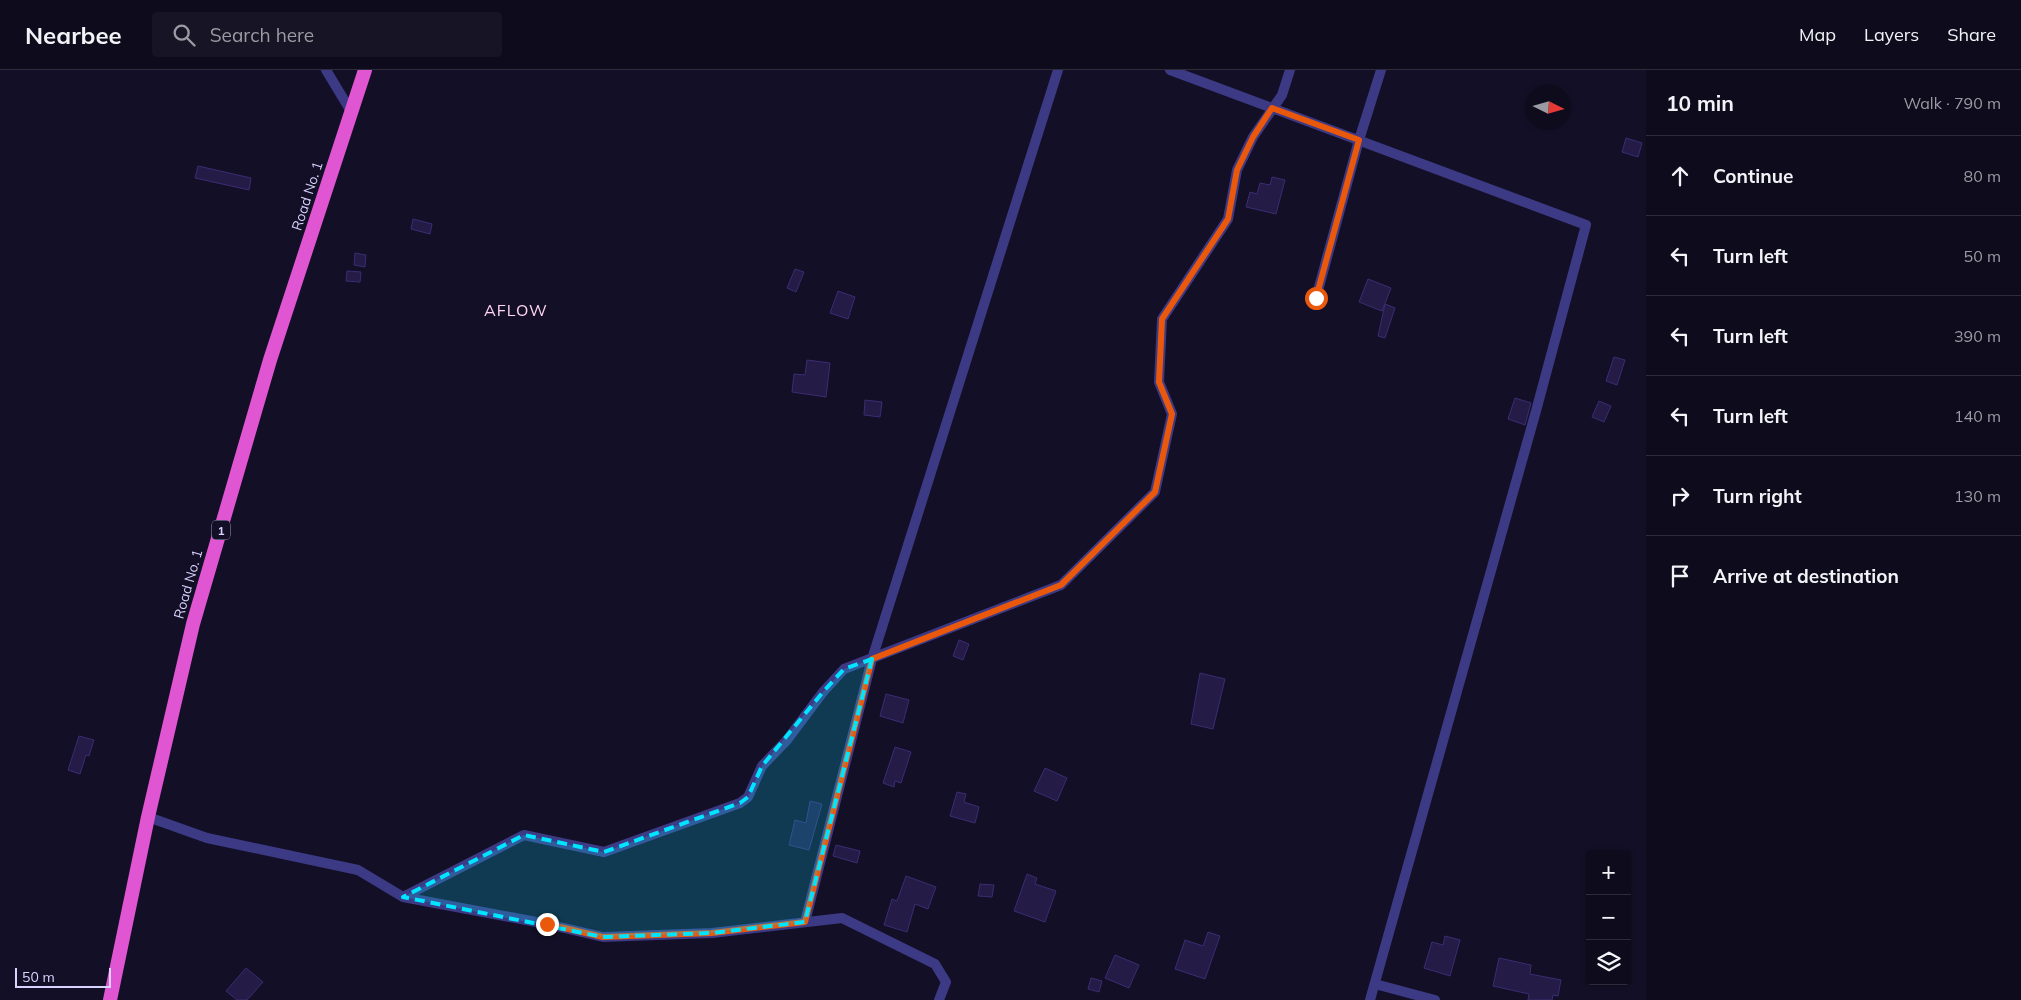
<!DOCTYPE html>
<meta charset="utf-8">
<style>
:root{--surface:#0e0b1c;--page:#171425;--text:#f1f3f6;--muted:#9b9ba3;--line:#2e2b3b}
body{margin:0;font-family:Mulish,sans-serif;background:var(--page);color:var(--text)}
.controls{position:absolute;right:15px;bottom:15px;display:grid;overflow:hidden;border-radius:5px;box-shadow:0 1px 4px #0004}
.controls button{width:45px;height:45px;display:grid;place-items:center;padding:0;border:0;border-bottom:1px solid var(--line);background:var(--surface);color:var(--text);font:25px sans-serif}
.compass{position:absolute;left:1526px;top:15px;width:45px;height:45px;border-radius:50%;background:var(--surface);box-shadow:0 1px 4px #0004;rotate:95deg}
.scale{position:absolute;left:15px;bottom:12px;width:96px;box-sizing:border-box;padding-left:5px;border:2px solid #d9d4ff;border-top:0;font-size:14px;line-height:18px;white-space:nowrap;color:#d9d4ff;-webkit-text-stroke:4px #130f26;paint-order:stroke}
.stop{position:absolute;width:15px;height:15px;margin:-11px;border:4px solid #ea580c;border-radius:50%;background:#fff}
.stop.end{background:#ea580c;border-color:#fff;box-shadow:0 1px 5px #0008}
.list{margin:0;padding:0;list-style:none}
h2{display:flex;justify-content:space-between;align-items:center;height:65px;margin:0;padding:0 20px;font-size:21px}
h2 small{font-size:16px;font-weight:400;color:var(--muted)}
.list li{display:grid;grid-template-columns:32px 1fr auto;gap:15px;align-items:center;box-sizing:border-box;height:80px;padding:0 20px;border-top:1px solid var(--line)}
.list b{display:block;font-size:19px;white-space:nowrap}
.list em{font-size:16px;font-style:normal;color:var(--muted)}
.icon{flex:none;width:28px;height:28px;fill:none;stroke:currentColor;stroke-width:2;stroke-linecap:round;stroke-linejoin:round}
.map{position:relative;flex:none;width:1646px;height:930px;overflow:hidden}
header{display:flex;align-items:center;gap:30px;box-sizing:border-box;height:70px;padding:0 25px;background:var(--surface);border-bottom:1px solid var(--line)}
header strong{font-size:24px}
nav{display:flex;gap:28px;margin-inline-start:auto;font-size:18px}
.search{width:350px;height:45px;background:var(--page);display:flex;align-items:center;gap:12px;box-sizing:border-box;padding:0 18px;border-radius:5px;color:var(--muted);font-size:19px}
main{display:flex}
aside{flex:1;background:var(--surface)}
.map>svg:first-child{display:block}
.building{fill:#241b47;stroke:#3b2d73}
.lines{fill:none;stroke-linecap:round;stroke-linejoin:round}
.minor{stroke:#3d3a85;stroke-width:10}
.trunk{stroke:#e055d1;stroke-width:14}
.route{stroke:#ea580c;stroke-width:6}
.marked{fill:#00e5ff;fill-opacity:0.2;stroke:#00e5ff;stroke-width:4;stroke-dasharray:10 6;stroke-linejoin:round}
.labels{text-anchor:middle;dominant-baseline:central;stroke-width:4.5;stroke-linejoin:round;paint-order:stroke}
.shield{fill:#130f26;stroke:#9e99be;stroke-width:1}
.shield-label{font-size:12px;font-weight:bold;fill:#d9d4ff}
.street-label{font-size:14px;fill:#d9d4ff;stroke:#130f26}
.quarter-label{font-size:16px;letter-spacing:1px;fill:#ffd6f0;stroke:#130f26}
</style>
<header>
<strong>Nearbee</strong>
<div class="search"><svg class="icon" aria-label="search" viewBox="0 0 24 24"><circle cx="10" cy="10" r="6"/><path d="M15 15l6 6"/></svg>Search here</div>
<nav><a>Map</a><a>Layers</a><a>Share</a></nav>
</header>
<main>
<div class="map">
<svg width="1646" height="930" viewBox="0 0 1646 930">
<rect width="100%" height="100%" fill="#130f26"/>
<!-- building -->
<path class="building" d="M 1626,68 L 1642,73 L 1638,87 L 1622,82 Z
M 198,96 L 251,108 L 249,120 L 195,108 Z
M 1272,107 L 1285,110 L 1276,144 L 1246,137 L 1250,122 L 1257,124 L 1260,113 L 1270,115 Z
M 413,149 L 432,154 L 430,164 L 411,159 Z
M 355,183 L 366,185 L 365,197 L 354,195 Z
M 795,199 L 804,202 L 796,222 L 787,218 Z
M 347,201 L 361,202 L 360,212 L 346,211 Z
M 1368,209 L 1391,218 L 1382,241 L 1359,232 Z
M 838,221 L 855,227 L 848,249 L 830,243 Z
M 1385,234 L 1395,238 L 1385,268 L 1378,266 Z
M 1614,287 L 1625,290 L 1617,315 L 1606,311 Z
M 807,290 L 830,293 L 826,327 L 792,322 L 794,304 L 805,305 Z
M 1515,328 L 1531,333 L 1525,355 L 1508,349 Z
M 865,330 L 882,332 L 880,347 L 864,345 Z
M 1599,331 L 1611,336 L 1604,352 L 1592,347 Z
M 959,570 L 969,574 L 963,590 L 953,586 Z
M 1200,603 L 1225,609 L 1213,659 L 1191,654 Z
M 886,624 L 909,630 L 903,653 L 880,646 Z
M 79,666 L 94,670 L 89,686 L 86,685 L 80,704 L 68,700 Z
M 895,677 L 911,682 L 901,713 L 895,711 L 894,717 L 883,713 Z
M 1045,698 L 1067,708 L 1057,731 L 1034,721 Z
M 957,722 L 966,724 L 964,732 L 979,737 L 975,753 L 950,746 Z
M 810,731 L 822,734 L 809,780 L 789,775 L 795,750 L 806,753 Z
M 836,775 L 860,781 L 857,793 L 833,786 Z
M 1027,804 L 1037,808 L 1035,814 L 1056,821 L 1045,852 L 1014,841 Z
M 906,806 L 936,817 L 928,839 L 915,834 L 907,862 L 884,855 L 892,829 L 897,831 Z
M 980,814 L 994,815 L 992,827 L 978,826 Z
M 1208,862 L 1220,866 L 1205,909 L 1175,899 L 1185,870 L 1203,876 Z
M 1445,866 L 1460,870 L 1450,906 L 1424,898 L 1432,872 L 1443,875 Z
M 1115,885 L 1139,895 L 1129,918 L 1105,908 Z
M 1499,888 L 1531,895 L 1530,904 L 1561,910 L 1558,926 L 1553,925 L 1552,930 L 1528,930 L 1529,924 L 1493,916 Z
M 246,898 L 263,912 L 247,930 L 237,930 L 226,921 Z
M 1091,908 L 1102,911 L 1099,922 L 1088,919 Z"/>
<g class="lines">
<!-- minor -->
<path class="minor" d="M 326,0 L 352,43
M 1170,0 L 1586,155 L 1536,341 L 1370,930
M 1316,228 L 1359,70 L 1381,0
M 148,747 L 207,768 L 358,800 L 403,827 L 524,765 L 604,782 L 740,733 L 748,727 L 762,696 L 787,670 L 823,622 L 844,599 L 1061,515 L 1155,422 L 1172,344 L 1159,312 L 1162,249 L 1228,149 L 1237,100 L 1253,67 L 1282,25 L 1290,0
M 403,827 L 547,854 L 603,867 L 712,863 L 842,848 L 935,894 L 946,912 L 939,930
M 805,852 L 872,589 L 1058,0
M 1375,914 L 1435,930"/>
<!-- trunk -->
<path class="trunk" d="M 110,930 L 148,747 L 193,554 L 270,290 L 365,0"/>
</g>
<g class="lines">
<!-- route -->
<path class="route" d="M 547,854 L 603,867 L 712,863 L 805,852 L 872,589 L 1061,515 L 1155,422 L 1172,344 L 1159,312 L 1162,249 L 1228,149 L 1237,100 L 1253,67 L 1272,38 L 1359,70 L 1316,228"/>
</g>
<!-- marked area -->
<path class="marked" d="M 872,589 L 805,852 L 712,863 L 603,867 L 403,827 L 524,765 L 604,782 L 740,733 L 748,727 L 762,696 L 823,622 L 844,599 Z"/>
<g class="labels">
<!-- shield labels -->
<rect class="shield" x="212" y="450.5" width="18" height="19" rx="4"/>
<g class="shield-label">
<text x="221" y="460">1</text>
</g>
<!-- street labels -->
<g class="street-label">
<text transform="translate(307 126) rotate(-72)">Road No. 1</text>
<text transform="translate(188 514) rotate(-74)">Road No. 1</text>
</g>
<!-- quarter labels -->
<g class="quarter-label">
<text x="516" y="240">AFLOW</text>
</g>
</g>
</svg>
<div class="controls">
<button>+</button>
<button>−</button>
<button><svg class="icon" aria-label="layers" viewBox="0 0 24 24"><path d="M12 4l9 5-9 5-9-5zM3 14l9 5 9-5"/></svg></button>
</div>
<svg class="compass" viewBox="-18 -18 36 36"><path d="M0-13l5 13h-10z" fill="#e53935"/><path d="M0 13l5-13h-10z" fill="#9b9ba3"/></svg>
<div class="scale">50 m</div>
<div class="stop" style="left:1316px;top:228px"></div>
<div class="stop end" style="left:547px;top:854px"></div>
</div>
<aside>
<h2>10 min<small>Walk · 790 m</small></h2>
<ul class="list">
<li><svg class="icon" aria-label="ahead" viewBox="0 0 24 24"><path d="M12 20V5M6 11l6-6 6 6"/></svg><div><b>Continue</b></div><em>80 m</em></li>
<li><svg class="icon" aria-label="left" viewBox="0 0 24 24"><path d="M17 20v-9H6M10 6l-5 5 5 5"/></svg><div><b>Turn left</b></div><em>50 m</em></li>
<li><svg class="icon" aria-label="left" viewBox="0 0 24 24"><path d="M17 20v-9H6M10 6l-5 5 5 5"/></svg><div><b>Turn left</b></div><em>390 m</em></li>
<li><svg class="icon" aria-label="left" viewBox="0 0 24 24"><path d="M17 20v-9H6M10 6l-5 5 5 5"/></svg><div><b>Turn left</b></div><em>140 m</em></li>
<li><svg class="icon" aria-label="right" viewBox="0 0 24 24"><path d="M7 20v-9h11M14 6l5 5-5 5"/></svg><div><b>Turn right</b></div><em>130 m</em></li>
<li><svg class="icon" aria-label="arrive" viewBox="0 0 24 24"><path d="M6 21V4h12l-3 4 3 4H6"/></svg><div><b>Arrive at destination</b></div></li>
</ul>
</aside>
</main>
